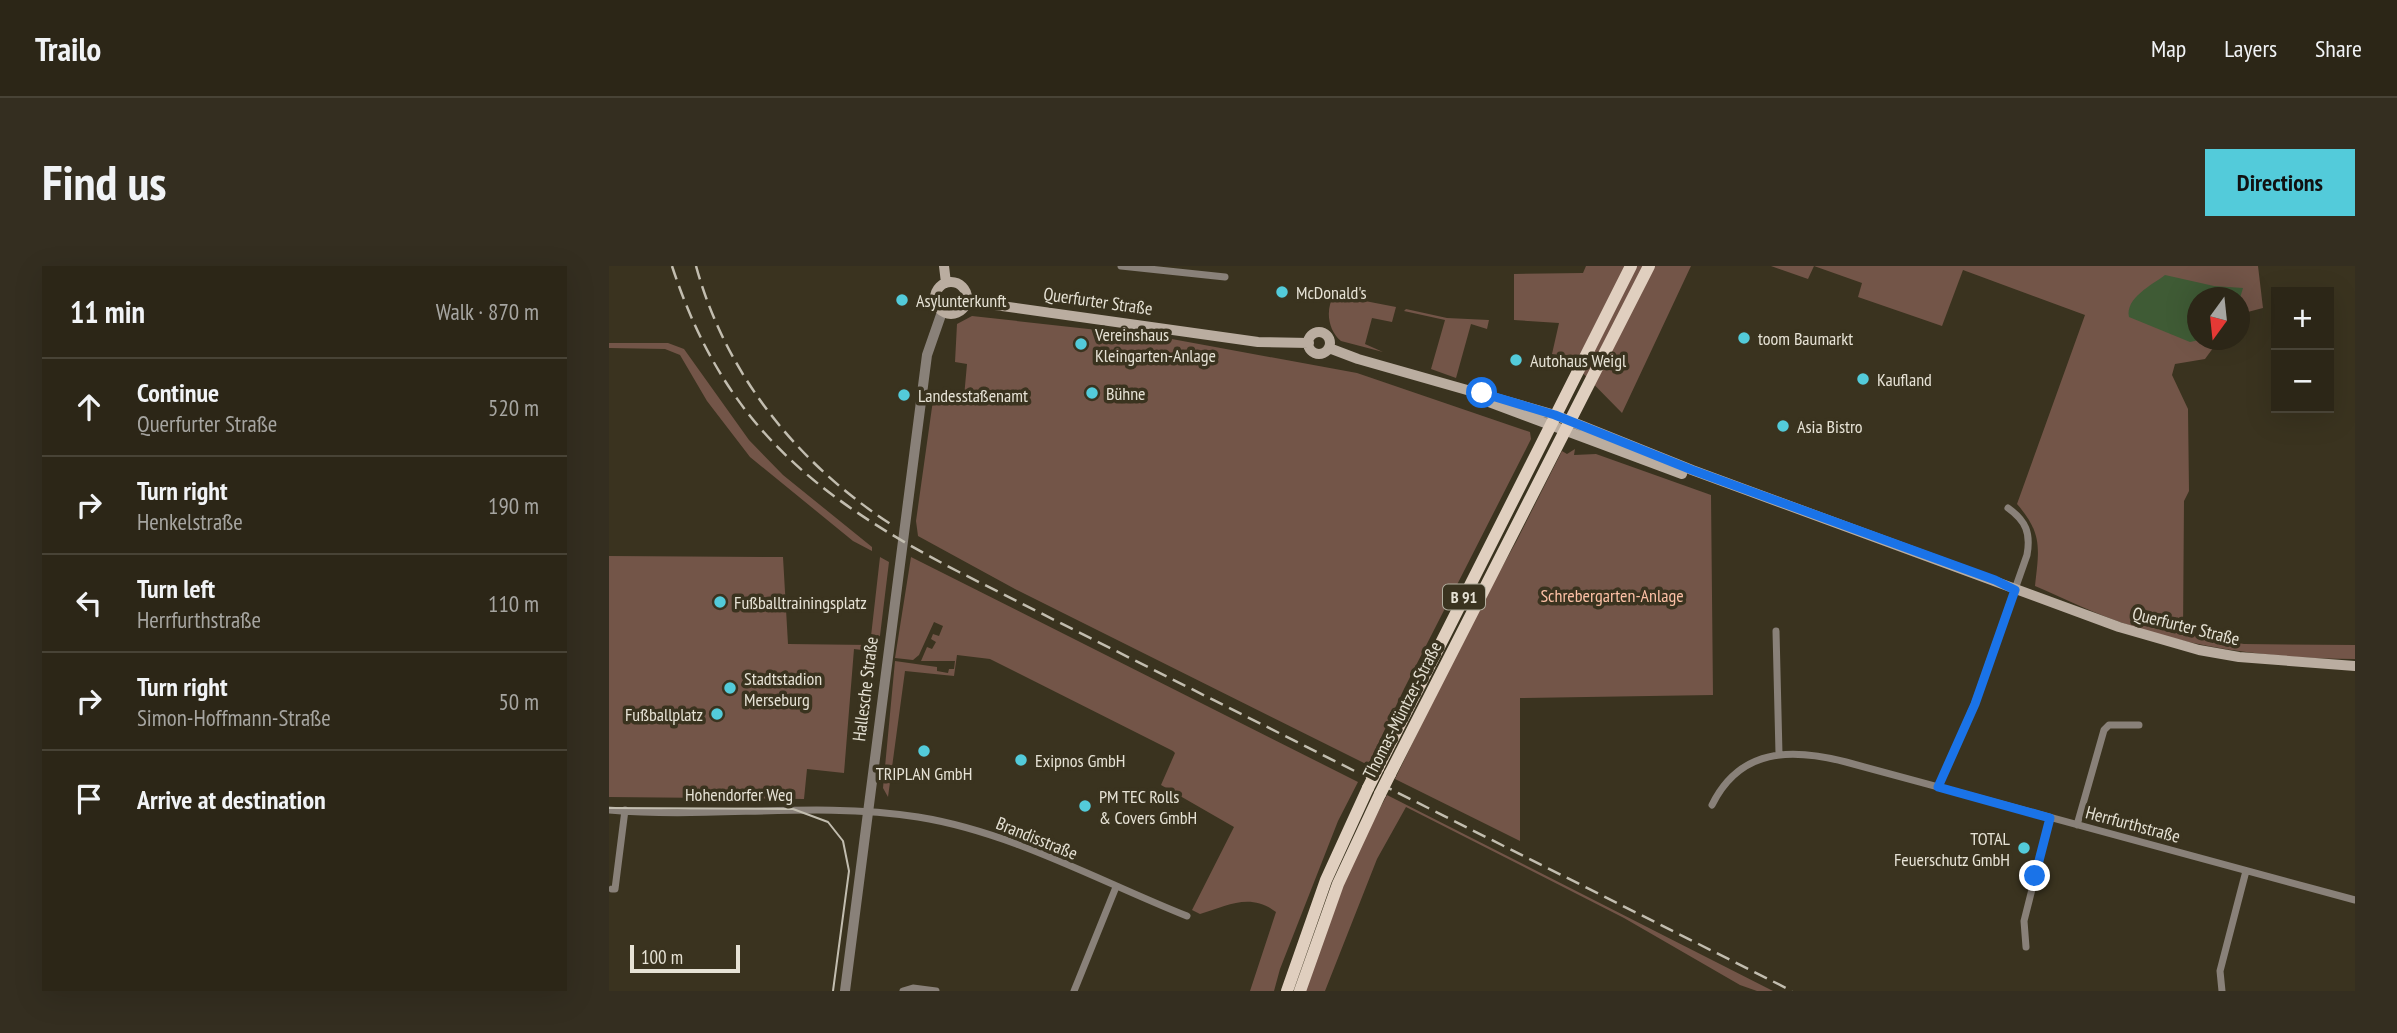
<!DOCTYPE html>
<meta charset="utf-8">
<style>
:root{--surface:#2c2617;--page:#342e20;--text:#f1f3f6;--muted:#a6a5a1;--line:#484336;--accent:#53cbda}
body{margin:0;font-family:"PT Sans Narrow",sans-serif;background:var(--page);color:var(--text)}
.controls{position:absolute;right:21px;top:21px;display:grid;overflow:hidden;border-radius:0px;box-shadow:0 7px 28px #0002}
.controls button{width:63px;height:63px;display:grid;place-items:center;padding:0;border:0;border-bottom:2px solid var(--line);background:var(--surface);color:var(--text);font:35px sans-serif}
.compass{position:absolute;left:1578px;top:21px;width:63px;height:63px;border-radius:50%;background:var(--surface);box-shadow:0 7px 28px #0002;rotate:195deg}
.scale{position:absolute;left:21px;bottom:18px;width:110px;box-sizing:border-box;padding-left:7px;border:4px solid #e6e2d5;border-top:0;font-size:19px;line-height:24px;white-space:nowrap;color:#e6e2d5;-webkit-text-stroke:5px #3a331f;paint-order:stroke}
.stop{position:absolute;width:21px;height:21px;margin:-16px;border:5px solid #1a73e8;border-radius:50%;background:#fff}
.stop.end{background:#1a73e8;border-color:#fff;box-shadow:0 2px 7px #0008}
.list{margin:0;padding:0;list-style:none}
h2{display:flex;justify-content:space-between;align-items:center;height:91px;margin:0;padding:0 28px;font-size:30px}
h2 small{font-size:23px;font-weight:400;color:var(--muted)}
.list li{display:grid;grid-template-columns:46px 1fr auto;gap:21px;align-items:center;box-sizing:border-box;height:98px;padding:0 28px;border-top:2px solid var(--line)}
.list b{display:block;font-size:26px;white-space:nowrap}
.list p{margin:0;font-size:23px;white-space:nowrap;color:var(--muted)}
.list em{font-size:23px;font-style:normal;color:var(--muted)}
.icon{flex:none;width:38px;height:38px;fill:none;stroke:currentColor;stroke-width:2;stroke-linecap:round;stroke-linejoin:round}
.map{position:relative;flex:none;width:1746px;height:725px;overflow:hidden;border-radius:0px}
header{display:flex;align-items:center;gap:42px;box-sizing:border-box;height:98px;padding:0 35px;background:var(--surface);border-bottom:2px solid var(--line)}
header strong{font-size:33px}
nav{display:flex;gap:38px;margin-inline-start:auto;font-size:24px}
.intro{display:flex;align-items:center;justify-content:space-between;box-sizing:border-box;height:168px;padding:0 42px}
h1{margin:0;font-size:49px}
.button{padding:18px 32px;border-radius:0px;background:var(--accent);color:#111;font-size:24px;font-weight:700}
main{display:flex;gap:42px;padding:0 42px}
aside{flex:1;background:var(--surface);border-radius:0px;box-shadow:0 7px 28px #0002}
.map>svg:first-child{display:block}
.green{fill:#735548}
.water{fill:#3f5b35}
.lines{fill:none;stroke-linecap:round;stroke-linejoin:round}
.minor{stroke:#898179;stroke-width:7}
.tertiary{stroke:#898179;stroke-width:10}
.secondary{stroke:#baada0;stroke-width:10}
.primary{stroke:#e0cfbf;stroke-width:12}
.tram{stroke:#c2bdaf;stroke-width:2}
.rail{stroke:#c2bdaf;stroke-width:2.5;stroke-dasharray:14 7;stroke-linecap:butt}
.primary-bridge{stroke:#e0cfbf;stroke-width:12}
.route{stroke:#1a73e8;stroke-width:9}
.poi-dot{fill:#53cbda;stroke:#3a331f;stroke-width:2.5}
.labels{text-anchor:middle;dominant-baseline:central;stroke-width:7;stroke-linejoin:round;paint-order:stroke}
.shield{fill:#3a331f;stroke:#b2ae9e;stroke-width:2}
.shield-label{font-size:16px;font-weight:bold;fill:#e6e2d5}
.poi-label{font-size:18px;fill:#e6e2d5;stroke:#3a331f;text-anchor:start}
.street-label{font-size:18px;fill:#e6e2d5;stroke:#3a331f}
.park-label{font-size:18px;fill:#fdc1a6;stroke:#3a331f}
</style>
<header>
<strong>Trailo</strong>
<nav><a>Map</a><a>Layers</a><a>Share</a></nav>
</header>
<div class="intro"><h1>Find us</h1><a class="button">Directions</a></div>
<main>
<aside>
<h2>11 min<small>Walk · 870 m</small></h2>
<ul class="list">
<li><svg class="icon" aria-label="ahead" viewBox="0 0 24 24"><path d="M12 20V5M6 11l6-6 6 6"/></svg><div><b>Continue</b><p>Querfurter Straße</p></div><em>520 m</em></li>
<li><svg class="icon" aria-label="right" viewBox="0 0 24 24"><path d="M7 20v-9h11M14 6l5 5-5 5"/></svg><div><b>Turn right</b><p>Henkelstraße</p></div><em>190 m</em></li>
<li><svg class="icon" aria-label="left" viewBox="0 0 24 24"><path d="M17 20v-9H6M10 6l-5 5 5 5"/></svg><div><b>Turn left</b><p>Herrfurthstraße</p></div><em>110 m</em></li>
<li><svg class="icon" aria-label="right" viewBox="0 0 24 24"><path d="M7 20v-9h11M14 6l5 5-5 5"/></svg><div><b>Turn right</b><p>Simon-Hoffmann-Straße</p></div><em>50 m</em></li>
<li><svg class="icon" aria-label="arrive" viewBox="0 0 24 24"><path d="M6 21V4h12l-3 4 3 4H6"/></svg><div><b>Arrive at destination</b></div></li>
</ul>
</aside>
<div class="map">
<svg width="1746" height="725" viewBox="0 0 1746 725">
<rect width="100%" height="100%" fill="#3a331f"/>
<!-- green -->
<path class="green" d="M 977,0 L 1082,0 L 1013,147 L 958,91 L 943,88 L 950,57 L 905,54 L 905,8 L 974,7 Z
M 1162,0 L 1649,0 L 1654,42 L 1631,48 L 1630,32 L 1588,32 L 1588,74 L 1610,74 L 1596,93 L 1566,98 L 1563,109 L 1579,143 L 1580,225 L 1575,235 L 1574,368 L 1635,378 L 1746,379 L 1746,393 C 1668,392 1595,385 1520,359 C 1488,349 1457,333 1426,320 C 1430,283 1434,268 1408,238 L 1476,49 L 1354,4 L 1333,60 L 1249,31 L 1253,17 L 1205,0 L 1199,13 Z
M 725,29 L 787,41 L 783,56 L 763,52 L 756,78 L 774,86 L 732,75 C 719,64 716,44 725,29 Z
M 797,43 L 838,52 L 880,54 L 878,63 L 862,58 L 847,112 L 822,103 L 836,54 L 795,45 Z
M 363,50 L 552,71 L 748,107 L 921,166 L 922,173 L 916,185 L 795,423 L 759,499 L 406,323 L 309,270 L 307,255 L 325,127 L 355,131 L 358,98 L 346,96 L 348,58 Z
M 0,77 L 59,77 L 75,83 L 140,174 L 174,209 L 263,281 L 263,285 L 244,275 L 141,191 L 98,135 L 71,89 L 56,83 L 0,82 Z
M 966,183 L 965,189 L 987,188 L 1102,229 L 1104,429 L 911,432 L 911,575 L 786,513 L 864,353 L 907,276 L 953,185 L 958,188 Z
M 0,290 L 174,291 L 179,378 L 261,379 L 271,291 L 280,296 L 269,386 L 245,383 L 235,507 L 198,503 L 195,533 L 0,531 Z
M 302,291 L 749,516 L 729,555 L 671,703 L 665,725 L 641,725 L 667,646 C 641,626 618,640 591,648 L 583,644 L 625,561 L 552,519 L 566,487 L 564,485 L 381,393 L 348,389 L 345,410 L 296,405 L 279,531 L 274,522 L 286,395 L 328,401 L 328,405 L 339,407 L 340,403 L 345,403 L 346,395 L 312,395 L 318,381 L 323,383 L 327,376 L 322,373 L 324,368 L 330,370 L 334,360 L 325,356 L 310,389 L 304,394 L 286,392 Z
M 778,529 L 1164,725 L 1148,725 L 1131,719 L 1015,652 L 797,541 L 768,593 L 716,725 L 695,725 L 741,599 Z"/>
<!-- water -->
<path class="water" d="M 1556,9 L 1605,20 L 1634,22 L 1631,32 L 1588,32 L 1590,74 L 1581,76 L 1520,51 C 1516,32 1543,19 1556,9 Z"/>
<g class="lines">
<!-- minor -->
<path class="minor" d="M 512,0 L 616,11
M 1167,365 L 1170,488
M 1329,521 L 1366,437 L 1418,289 C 1422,267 1417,255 1399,242
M 1103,539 C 1131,482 1182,482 1237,496 L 1746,634
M 0,544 C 103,553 206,535 309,551 C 403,566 490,615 578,650
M 1468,559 L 1495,464 L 1500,459 L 1530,459
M 3,623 L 6,623 L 16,544
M 1417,681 L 1415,655 L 1441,552
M 294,725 L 304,722 L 327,725
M 465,725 L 507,621
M 1613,725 L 1611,705 L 1637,605"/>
<!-- tertiary -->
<path class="tertiary" d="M 236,725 L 318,89 L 333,46"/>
<!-- secondary -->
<path class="secondary" d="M 335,0 L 337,17
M326 32a16 16 0 1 1 32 0a16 16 0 1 1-32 0Z
M 357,35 L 649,76 L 700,77
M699 77a11 11 0 1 1 22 0a11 11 0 1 1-22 0Z
M 720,82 L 749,93 L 946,149 L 1083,204 L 1510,361 L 1590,384 L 1630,391 L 1746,400
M 872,133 L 1073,208"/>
<!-- primary -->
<path class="primary" d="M 769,502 L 1022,0
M 781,508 L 1040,0
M 678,725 L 717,614 L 759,522
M 691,725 L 729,618 L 771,528"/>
<!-- tram -->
<path class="tram" d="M 0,542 L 184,543 L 219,556 L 234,575 L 240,605 L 224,725"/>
<!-- rail -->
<path class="rail" d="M 63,0 C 115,159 206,231 350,306 L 1183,725
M 87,0 C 117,109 189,198 283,259"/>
<!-- primary-bridge -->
<path class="primary-bridge" d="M 759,522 L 769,502
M 771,528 L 781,508"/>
</g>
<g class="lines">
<!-- route -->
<path class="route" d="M 873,127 L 946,149 L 1083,204 L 1386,314 L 1406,324 L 1366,438 L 1329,521 L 1441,552 L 1426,610"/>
</g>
<!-- markers -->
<g class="poi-dot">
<circle cx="673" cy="26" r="7"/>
<circle cx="293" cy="34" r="7"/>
<circle cx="1135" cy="72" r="7"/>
<circle cx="472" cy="78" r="7"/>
<circle cx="907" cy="94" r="7"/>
<circle cx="1254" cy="113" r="7"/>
<circle cx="483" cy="127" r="7"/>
<circle cx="295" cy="129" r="7"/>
<circle cx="1174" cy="160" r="7"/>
<circle cx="111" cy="336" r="7"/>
<circle cx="121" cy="422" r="7"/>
<circle cx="108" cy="448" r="7"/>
<circle cx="315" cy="485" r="7"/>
<circle cx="412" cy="494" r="7"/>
<circle cx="476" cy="540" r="7"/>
<circle cx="1415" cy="582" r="7"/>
</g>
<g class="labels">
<!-- shield labels -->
<rect class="shield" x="834" y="318.5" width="42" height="25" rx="5"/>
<g class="shield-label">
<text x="855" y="331">B 91</text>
</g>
<!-- poi labels -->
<g class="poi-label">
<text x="687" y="26">McDonald's</text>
<text x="307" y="34">Asylunterkunft</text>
<text x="486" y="68">Vereinshaus<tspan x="486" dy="21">Kleingarten-Anlage</tspan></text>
<text x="1149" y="72">toom Baumarkt</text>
<text x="921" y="94">Autohaus Weigl</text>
<text x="1268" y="113">Kaufland</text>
<text x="497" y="127">Bühne</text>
<text x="309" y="129">Landesstaßenamt</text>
<text x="1188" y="160">Asia Bistro</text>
<text x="125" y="336">Fußballtrainingsplatz</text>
<text x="135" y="412">Stadtstadion<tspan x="135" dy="21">Merseburg</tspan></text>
<text x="94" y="448" text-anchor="end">Fußballplatz</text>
<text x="426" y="494">Exipnos GmbH</text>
<text x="315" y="507" text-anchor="middle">TRIPLAN GmbH</text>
<text x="490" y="530">PM TEC Rolls<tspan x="490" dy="21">&amp; Covers GmbH</tspan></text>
<text x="1401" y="572" text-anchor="end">TOTAL<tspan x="1401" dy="21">Feuerschutz GmbH</tspan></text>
</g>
<!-- street labels -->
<g class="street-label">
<text transform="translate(489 35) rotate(8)">Querfurter Straße</text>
<text transform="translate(1577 360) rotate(14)">Querfurter Straße</text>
<text transform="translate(256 423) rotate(-83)">Hallesche Straße</text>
<text transform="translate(793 444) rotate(-63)">Thomas-Müntzer-Straße</text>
<text x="130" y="528">Hohendorfer Weg</text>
<text transform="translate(1524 558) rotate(15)">Herrfurthstraße</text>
<text transform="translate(428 572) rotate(22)">Brandisstraße</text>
</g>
<!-- park labels -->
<g class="park-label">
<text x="1003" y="329">Schrebergarten-Anlage</text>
</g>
</g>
</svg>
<div class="controls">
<button>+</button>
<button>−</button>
</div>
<svg class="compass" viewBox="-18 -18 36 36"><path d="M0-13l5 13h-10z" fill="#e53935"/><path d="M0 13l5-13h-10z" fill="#a6a5a1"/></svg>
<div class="scale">100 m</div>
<div class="stop" style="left:873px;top:127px"></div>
<div class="stop end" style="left:1426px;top:610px"></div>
</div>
</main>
